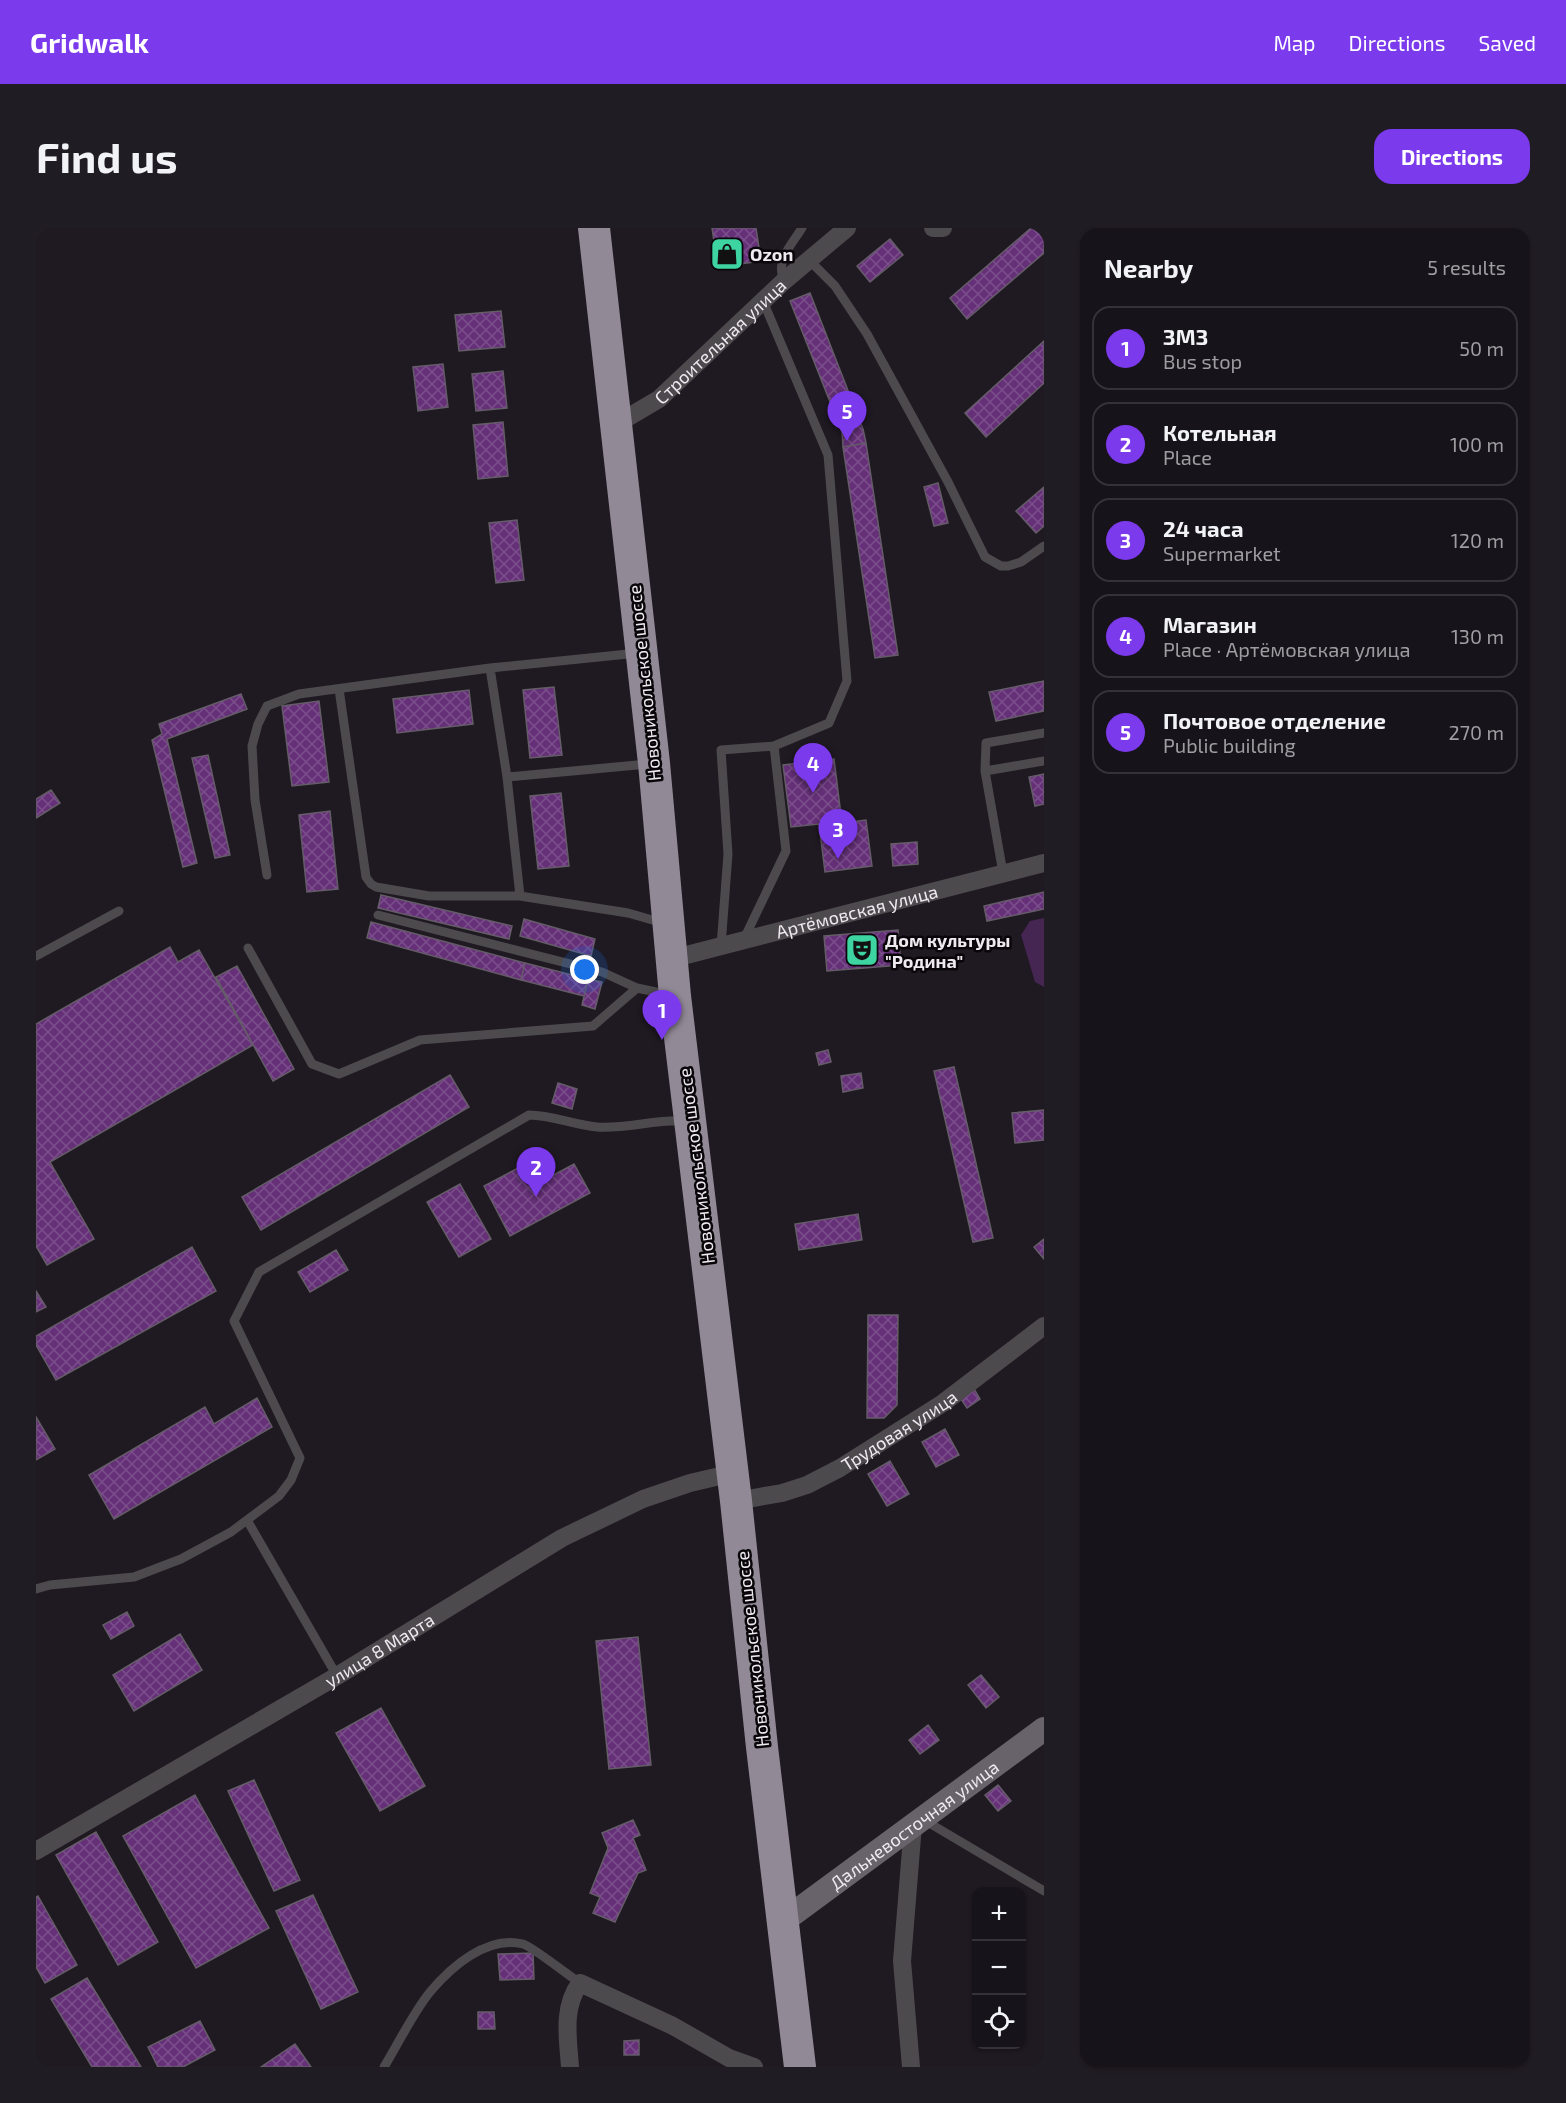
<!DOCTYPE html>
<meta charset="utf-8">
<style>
:root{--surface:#17131a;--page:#201c23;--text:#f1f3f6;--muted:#9e9ea2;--line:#363239;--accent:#7c3aed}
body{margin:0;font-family:"Exo 2",sans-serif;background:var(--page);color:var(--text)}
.controls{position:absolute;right:18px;bottom:18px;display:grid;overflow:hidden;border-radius:12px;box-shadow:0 2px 4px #0004}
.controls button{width:54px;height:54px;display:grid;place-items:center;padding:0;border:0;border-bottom:2px solid var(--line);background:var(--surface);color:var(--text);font:30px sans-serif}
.you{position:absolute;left:549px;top:742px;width:21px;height:21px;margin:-15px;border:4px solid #fff;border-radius:50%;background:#1a73e8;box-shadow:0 0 0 9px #1a73e833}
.badge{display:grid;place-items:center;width:39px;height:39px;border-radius:50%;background:var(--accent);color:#fff;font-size:20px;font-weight:700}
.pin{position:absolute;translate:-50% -50px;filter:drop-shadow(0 2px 3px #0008)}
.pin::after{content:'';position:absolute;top:32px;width:21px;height:18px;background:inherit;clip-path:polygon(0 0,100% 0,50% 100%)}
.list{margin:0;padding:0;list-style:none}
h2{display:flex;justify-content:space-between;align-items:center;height:78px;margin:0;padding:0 24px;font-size:26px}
h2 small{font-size:20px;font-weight:400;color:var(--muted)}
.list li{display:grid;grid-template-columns:39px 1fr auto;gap:18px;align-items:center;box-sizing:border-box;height:84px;margin:0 12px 12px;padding:0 12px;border:2px solid var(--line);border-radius:18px}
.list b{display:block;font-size:22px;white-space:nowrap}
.list p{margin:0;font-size:20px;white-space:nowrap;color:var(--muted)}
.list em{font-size:20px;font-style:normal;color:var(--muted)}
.icon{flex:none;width:33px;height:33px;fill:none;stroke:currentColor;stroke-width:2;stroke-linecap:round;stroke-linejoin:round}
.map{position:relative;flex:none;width:1008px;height:1839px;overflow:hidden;border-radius:18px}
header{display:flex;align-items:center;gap:36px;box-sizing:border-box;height:84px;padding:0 30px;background:var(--accent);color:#fff}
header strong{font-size:28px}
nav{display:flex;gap:33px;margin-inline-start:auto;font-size:21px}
.intro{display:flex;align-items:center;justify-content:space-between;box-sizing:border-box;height:144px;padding:0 36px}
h1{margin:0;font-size:42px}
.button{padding:15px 27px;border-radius:18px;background:var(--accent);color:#fff;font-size:21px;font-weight:700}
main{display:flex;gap:36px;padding:0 36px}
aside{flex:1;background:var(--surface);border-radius:18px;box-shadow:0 2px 4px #0004}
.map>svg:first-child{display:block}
.pitch{fill:#452551}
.building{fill:url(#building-cross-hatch);stroke:#645c67;stroke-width:1.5}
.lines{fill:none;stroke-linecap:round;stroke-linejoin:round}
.lane{stroke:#4d4a4e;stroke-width:9}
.street{stroke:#4d4a4e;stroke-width:18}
.secondary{stroke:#68636b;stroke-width:24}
.highway{stroke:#918995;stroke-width:32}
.labels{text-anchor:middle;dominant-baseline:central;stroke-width:5;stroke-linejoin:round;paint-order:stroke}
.poi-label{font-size:18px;font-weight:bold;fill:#efeaf0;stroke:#080609;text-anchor:start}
.street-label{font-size:18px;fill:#efeaf0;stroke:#080609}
</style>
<header>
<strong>Gridwalk</strong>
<nav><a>Map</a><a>Directions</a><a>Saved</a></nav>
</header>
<div class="intro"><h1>Find us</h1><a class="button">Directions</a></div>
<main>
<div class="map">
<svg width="1008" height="1839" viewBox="0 0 1008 1839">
<defs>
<pattern id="building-cross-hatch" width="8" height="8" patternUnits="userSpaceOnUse" patternTransform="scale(1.5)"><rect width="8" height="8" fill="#653078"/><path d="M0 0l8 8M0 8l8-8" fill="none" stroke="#7b4e8c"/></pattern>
</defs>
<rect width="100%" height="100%" fill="#1f1922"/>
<!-- pitch -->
<path class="pitch" d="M 1008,690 L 1008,759 L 999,754 L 985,707 L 994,693 Z"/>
<!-- building -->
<path class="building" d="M 676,0 L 720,0 L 725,33 L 682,39 Z
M 995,0 L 1008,0 L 1008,25 L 931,91 L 914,70 Z
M 854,11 L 867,27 L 834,54 L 821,38 Z
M 774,65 L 827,201 L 830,215 L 807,219 L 806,204 L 754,73 Z
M 465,83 L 469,119 L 423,123 L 419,87 Z
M 1008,113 L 1008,155 L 950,209 L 929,185 Z
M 407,136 L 412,179 L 382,183 L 377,139 Z
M 467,143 L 471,180 L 440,183 L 436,146 Z
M 467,194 L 472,248 L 442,251 L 437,197 Z
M 830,215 L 862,427 L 839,430 L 807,219 Z
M 902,255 L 912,295 L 898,298 L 888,259 Z
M 1008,259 L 1008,298 L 1000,305 L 980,283 Z
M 481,292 L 488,352 L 460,355 L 453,295 Z
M 1008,453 L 1008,483 L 960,493 L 953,464 Z
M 518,459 L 526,527 L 494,530 L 487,462 Z
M 433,462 L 437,496 L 361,505 L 357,471 Z
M 205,466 L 211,481 L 131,511 L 161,635 L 147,639 L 116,512 L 126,506 L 123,496 Z
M 283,473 L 293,554 L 256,558 L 246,478 Z
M 172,527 L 194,627 L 179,630 L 156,530 Z
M 798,531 L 806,595 L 830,592 L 836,638 L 789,644 L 783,596 L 755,599 L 747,537 Z
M 1008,546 L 1008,576 L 999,578 L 993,549 Z
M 15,562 L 24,575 L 0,590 L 0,571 Z
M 525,565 L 533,638 L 502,641 L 494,568 Z
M 294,583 L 302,661 L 271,664 L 263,587 Z
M 881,614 L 882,636 L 857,638 L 855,616 Z
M 1008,664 L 1008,681 L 951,693 L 948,678 Z
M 345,667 L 476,698 L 473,711 L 342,680 Z
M 488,691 L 559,711 L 555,728 L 484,708 Z
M 335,694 L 489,735 L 485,752 L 331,710 Z
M 862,702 L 865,737 L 791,743 L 788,708 Z
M 134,719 L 142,734 L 163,722 L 217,817 L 14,934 L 58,1011 L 11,1037 L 0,1018 L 0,796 Z
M 489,735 L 552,751 L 548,768 L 485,752 Z
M 201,738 L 258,841 L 237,853 L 180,749 Z
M 552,751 L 566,754 L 559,781 L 546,777 Z
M 792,822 L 795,834 L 783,837 L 780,825 Z
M 918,839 L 957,1010 L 937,1014 L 898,843 Z
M 825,845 L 827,860 L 807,864 L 805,848 Z
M 414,847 L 433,879 L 225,1002 L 206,969 Z
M 522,855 L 541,861 L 536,881 L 516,875 Z
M 1008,882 L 1008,912 L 979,915 L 976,885 Z
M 503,929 L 514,949 L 538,936 L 554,965 L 474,1008 L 448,958 Z
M 424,956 L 455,1011 L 423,1029 L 391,974 Z
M 822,986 L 826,1012 L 763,1022 L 759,996 Z
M 1008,1011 L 1008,1031 L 998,1019 Z
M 156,1019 L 180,1063 L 20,1152 L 0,1117 L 0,1108 Z
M 300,1022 L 312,1042 L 274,1064 L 262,1044 Z
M 0,1063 L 10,1079 L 0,1084 Z
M 832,1087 L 862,1087 L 861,1177 L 848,1190 L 831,1190 Z
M 938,1161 L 944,1171 L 931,1180 L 925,1171 Z
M 221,1170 L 236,1199 L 78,1291 L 53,1247 L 169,1179 L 178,1196 Z
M 0,1189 L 19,1221 L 0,1232 Z
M 909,1201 L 923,1227 L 900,1239 L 886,1214 Z
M 854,1233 L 873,1266 L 851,1278 L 832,1246 Z
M 91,1384 L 98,1398 L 75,1411 L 67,1397 Z
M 144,1406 L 166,1442 L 98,1483 L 77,1447 Z
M 602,1409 L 615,1537 L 573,1541 L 560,1413 Z
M 945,1447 L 963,1469 L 950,1480 L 932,1457 Z
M 345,1480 L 389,1558 L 344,1583 L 300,1505 Z
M 892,1497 L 903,1512 L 884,1526 L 873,1512 Z
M 218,1552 L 264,1652 L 238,1663 L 192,1563 Z
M 962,1557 L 975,1573 L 962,1583 L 949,1567 Z
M 159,1567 L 233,1700 L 160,1740 L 87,1608 Z
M 597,1592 L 604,1607 L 597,1610 L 610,1642 L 602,1645 L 579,1694 L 557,1685 L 564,1669 L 554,1665 L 572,1620 L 566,1605 Z
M 60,1604 L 122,1714 L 82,1737 L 20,1627 Z
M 277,1667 L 322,1764 L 285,1781 L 240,1683 Z
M 2,1668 L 41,1737 L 9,1755 L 0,1739 L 0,1669 Z
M 497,1725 L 498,1751 L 464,1752 L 462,1726 Z
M 51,1750 L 105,1839 L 56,1839 L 15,1771 Z
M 442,1784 L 458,1784 L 459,1801 L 442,1801 Z
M 164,1793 L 179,1822 L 147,1839 L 122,1839 L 112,1819 Z
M 603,1812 L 603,1827 L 588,1827 L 588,1813 Z
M 259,1816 L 275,1839 L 225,1839 Z"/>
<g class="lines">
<!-- lane -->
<path class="lane" d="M 773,32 L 799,58 L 831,106 L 912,254 L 949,329 L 965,338 L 972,338 L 985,334 L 1008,318
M 748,53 C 739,32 755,18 766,0
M 454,440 L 471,549 L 484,668
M 303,461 L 330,649 L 335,656 L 340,659 L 393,668 L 484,668 L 592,685 L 627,695
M 949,543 L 950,515 L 1008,505
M 471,549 L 612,536
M 967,645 L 949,543 L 1008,533
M 231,647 L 219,572 L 216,518 L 222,496 L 231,478 L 263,466 L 454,440 L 602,425
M 342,687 L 566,744 L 601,760
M 708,711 L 750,623 L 738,518 L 793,495 L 811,453 L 792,227 L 727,73
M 685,718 L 692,626 L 685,522 L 738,518
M 212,720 L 276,836 L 303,846 L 384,812 L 557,798 L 601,760 L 634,767
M 0,728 L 83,683
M 211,1292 L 301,1448
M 0,1361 L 14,1357 L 98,1349 L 145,1331 L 195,1304 L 243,1268 L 255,1252 L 264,1230 L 198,1093 L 223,1044 L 493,887 C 516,887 538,897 561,899 C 591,901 620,891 649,893
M 888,1592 L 1008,1663
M 348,1839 C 362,1816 377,1785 394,1764 C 415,1739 451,1707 487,1716 C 497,1719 533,1748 544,1755"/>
<!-- street -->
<g class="street">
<path d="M 897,0 L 907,0"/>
<path id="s1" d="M 579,197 L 623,171 L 748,53 L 811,0"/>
<path id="s2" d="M 635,731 L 1008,635"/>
<path id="s3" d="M 700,1273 L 746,1265 L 771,1257 L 804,1240 L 907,1175 L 1008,1098"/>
<path id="s4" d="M 0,1623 L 301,1448 L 526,1310 L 607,1271 L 654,1255 L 697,1245"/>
<path d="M 534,1839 C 532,1810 526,1780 544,1755 L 637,1798 L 693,1830 L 718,1839"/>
<path d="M 875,1839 L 866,1733 L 877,1597"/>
</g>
<!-- secondary -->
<path class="secondary" id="s5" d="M 746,1694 L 1008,1501"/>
<!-- highway -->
<path class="highway" d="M 558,0 L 618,535 L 639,768 L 700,1273 L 726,1519 L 764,1839"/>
</g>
<!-- icons -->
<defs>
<symbol id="shop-square" viewBox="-11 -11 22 22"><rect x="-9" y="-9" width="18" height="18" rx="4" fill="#3ed4a2" stroke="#080609"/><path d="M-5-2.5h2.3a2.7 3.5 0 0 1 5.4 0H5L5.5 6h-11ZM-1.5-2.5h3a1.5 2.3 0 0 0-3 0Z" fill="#111"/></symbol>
<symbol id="theatre-square" viewBox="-11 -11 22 22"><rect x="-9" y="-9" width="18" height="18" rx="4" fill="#3ed4a2" stroke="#080609"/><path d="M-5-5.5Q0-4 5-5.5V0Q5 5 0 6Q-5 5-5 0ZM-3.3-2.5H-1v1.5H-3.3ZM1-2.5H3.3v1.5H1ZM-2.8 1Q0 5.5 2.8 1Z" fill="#111"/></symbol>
</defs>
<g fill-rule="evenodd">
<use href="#shop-square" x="672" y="7" width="38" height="38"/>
<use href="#theatre-square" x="807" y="703" width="38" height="38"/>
</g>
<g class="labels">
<!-- poi labels -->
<g class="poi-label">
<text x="714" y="26">Ozon</text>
<text x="849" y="712">Дом культуры<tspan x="849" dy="21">"Родина"</tspan></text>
</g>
<!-- street labels -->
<g class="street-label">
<text stroke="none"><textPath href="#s1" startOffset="135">Строительная улица</textPath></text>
<text transform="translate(608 455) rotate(-96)">Новоникольское шоссе</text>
<text stroke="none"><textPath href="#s2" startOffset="192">Артёмовская улица</textPath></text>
<text transform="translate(660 938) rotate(-97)">Новоникольское шоссе</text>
<text stroke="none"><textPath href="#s3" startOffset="180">Трудовая улица</textPath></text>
<text transform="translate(716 1421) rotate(-96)">Новоникольское шоссе</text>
<text stroke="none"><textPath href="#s4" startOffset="398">улица 8 Марта</textPath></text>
<text stroke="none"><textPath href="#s5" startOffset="164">Дальневосточная улица</textPath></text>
</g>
</g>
</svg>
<div class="controls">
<button>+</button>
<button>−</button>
<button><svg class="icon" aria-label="locate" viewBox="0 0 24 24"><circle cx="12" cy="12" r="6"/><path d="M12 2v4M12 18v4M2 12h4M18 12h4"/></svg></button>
</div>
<div class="you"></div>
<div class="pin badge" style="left:626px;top:812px">1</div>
<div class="pin badge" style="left:500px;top:969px">2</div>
<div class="pin badge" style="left:802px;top:631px">3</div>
<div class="pin badge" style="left:777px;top:565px">4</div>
<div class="pin badge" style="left:811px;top:213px">5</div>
</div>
<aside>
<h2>Nearby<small>5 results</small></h2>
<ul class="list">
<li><span class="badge">1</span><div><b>ЗМЗ</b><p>Bus stop</p></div><em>50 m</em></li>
<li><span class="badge">2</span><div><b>Котельная</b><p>Place</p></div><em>100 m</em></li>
<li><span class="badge">3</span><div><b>24 часа</b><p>Supermarket</p></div><em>120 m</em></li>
<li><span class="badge">4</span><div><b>Магазин</b><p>Place · Артёмовская улица</p></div><em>130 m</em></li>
<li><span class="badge">5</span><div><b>Почтовое отделение</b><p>Public building</p></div><em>270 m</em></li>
</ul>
</aside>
</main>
